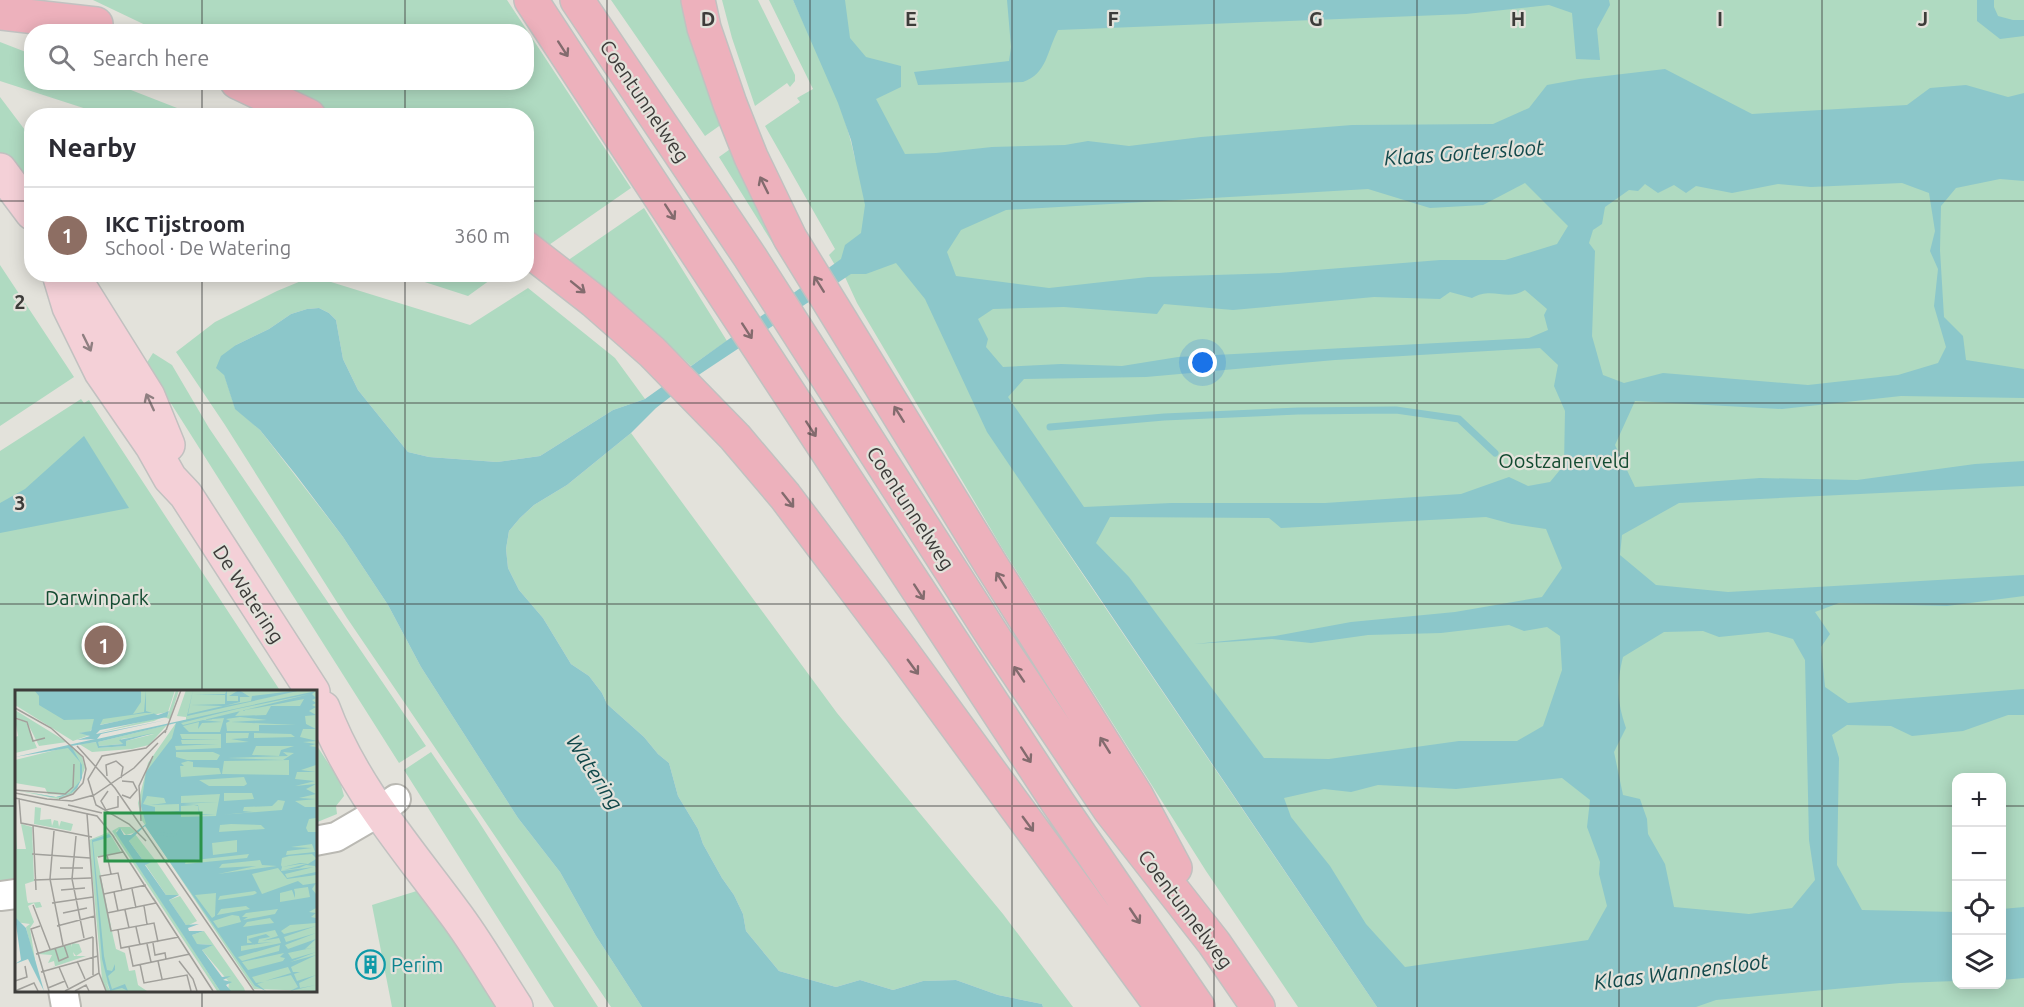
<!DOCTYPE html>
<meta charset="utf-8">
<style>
:root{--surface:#fff;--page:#f2f2f3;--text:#2b2b33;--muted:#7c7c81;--line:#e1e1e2;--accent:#2b934a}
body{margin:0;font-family:Ubuntu,sans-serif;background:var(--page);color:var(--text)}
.controls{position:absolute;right:18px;bottom:18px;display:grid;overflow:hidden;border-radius:12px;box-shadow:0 3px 15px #0003}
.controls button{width:54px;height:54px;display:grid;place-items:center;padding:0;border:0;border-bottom:2px solid var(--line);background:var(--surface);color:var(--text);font:30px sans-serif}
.you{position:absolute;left:1203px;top:363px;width:21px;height:21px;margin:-15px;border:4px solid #fff;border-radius:50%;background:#1a73e8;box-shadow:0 0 0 9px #1a73e833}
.badge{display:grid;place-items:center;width:39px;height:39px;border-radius:50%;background:var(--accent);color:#fff;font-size:20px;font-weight:700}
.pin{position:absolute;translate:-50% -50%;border:3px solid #fff;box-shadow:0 2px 6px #0006}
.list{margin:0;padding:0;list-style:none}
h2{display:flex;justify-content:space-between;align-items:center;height:78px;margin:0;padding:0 24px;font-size:26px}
h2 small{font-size:20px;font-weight:400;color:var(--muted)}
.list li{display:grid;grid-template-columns:39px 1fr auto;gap:18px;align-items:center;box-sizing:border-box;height:96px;padding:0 24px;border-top:2px solid var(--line)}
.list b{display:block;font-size:22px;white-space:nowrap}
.list p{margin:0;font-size:20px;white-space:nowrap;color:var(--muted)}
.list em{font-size:20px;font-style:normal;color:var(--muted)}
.icon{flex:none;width:33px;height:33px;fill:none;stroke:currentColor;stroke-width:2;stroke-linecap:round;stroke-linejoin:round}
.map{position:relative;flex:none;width:2024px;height:1007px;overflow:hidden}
.search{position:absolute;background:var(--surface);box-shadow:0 3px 15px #0003;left:24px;top:24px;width:510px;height:66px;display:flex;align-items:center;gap:15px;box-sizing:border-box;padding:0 21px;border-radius:24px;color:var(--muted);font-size:22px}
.panel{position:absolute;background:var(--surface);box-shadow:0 3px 15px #0003;left:24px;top:108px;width:510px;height:174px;border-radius:24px}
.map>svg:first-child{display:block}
.green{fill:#afdac1;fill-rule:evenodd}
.water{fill:#8cc7ca;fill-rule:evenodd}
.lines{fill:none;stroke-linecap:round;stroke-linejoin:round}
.stream{stroke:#8cc7ca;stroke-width:7}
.minor-casing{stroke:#bab9b3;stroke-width:32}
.major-casing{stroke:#c1c1c0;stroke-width:36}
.highway-casing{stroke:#c1c1c0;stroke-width:36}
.minor{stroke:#fff;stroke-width:28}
.major{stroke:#f4d0d7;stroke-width:33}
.highway{stroke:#edb1bc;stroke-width:33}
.oneway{stroke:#836b6e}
.oneway2{stroke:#8f7f81}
.grid{fill:none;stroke:#3d3c3a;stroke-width:1.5;stroke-opacity:0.55}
.labels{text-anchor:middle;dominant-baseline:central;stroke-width:4.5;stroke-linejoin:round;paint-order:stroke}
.street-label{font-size:20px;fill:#3d3c3a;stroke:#e3e2db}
.park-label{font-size:20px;fill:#134b31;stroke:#e3e2db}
.culture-label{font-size:20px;fill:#0d838f;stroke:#e3e2db;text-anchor:start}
.water-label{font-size:21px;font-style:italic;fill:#12494b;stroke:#e3e2db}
.inset-river{fill:none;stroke:#8cc7ca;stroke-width:3}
.inset-road{fill:none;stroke:#a1a09b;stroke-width:1.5}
.view{fill:#2b934a;fill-opacity:0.15;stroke:#2b934a;stroke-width:3}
.inset-edge{fill:none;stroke:#3d3c3a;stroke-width:3}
.grid-label{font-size:20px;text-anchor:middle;font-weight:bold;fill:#3d3c3a;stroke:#e3e2db;stroke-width:4.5;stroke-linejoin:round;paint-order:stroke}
</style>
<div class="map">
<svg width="2024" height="1007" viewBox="0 0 2024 1007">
<rect width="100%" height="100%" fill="#e3e2db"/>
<!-- green -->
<path class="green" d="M 93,0 L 507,0 L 631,188 L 546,247 L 527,233 L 526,116 L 333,115 L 262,83 L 526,82 L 526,32 L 158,31 Z
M 611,0 L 682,0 L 722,124 L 705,136 Z
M 722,0 L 758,0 L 795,75 L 795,81 L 790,87 L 787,83 L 755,106 L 732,38 Z
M 769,0 L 793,0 C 816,51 844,103 855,159 L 854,140 L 796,0 L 2024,0 L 2024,1007 L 1385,1007 L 1043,516 L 1377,1007 L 1298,1007 L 1206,871 L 1002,548 L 857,303 L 845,277 L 849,275 L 842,277 L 829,255 L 835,249 L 765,126 L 800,102 L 797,98 L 813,89 ZM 1956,778 L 2002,778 L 2002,984 L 1956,984 Z
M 0,42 L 31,54 L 32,82 L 113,83 L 195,115 L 105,115 L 0,81 Z
M 0,97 L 31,138 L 31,202 L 0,156 Z
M 733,147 L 798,284 L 719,157 Z
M 644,208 L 727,341 L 691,366 L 653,330 L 567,261 Z
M 0,265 L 74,377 L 0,426 Z
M 497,275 L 468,296 L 403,275 L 497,274 Z
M 301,281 L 331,282 L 470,325 L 528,288 L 615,358 L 645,399 L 613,410 L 540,456 L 497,462 L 429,457 L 408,452 L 358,390 L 343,359 L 336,320 L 329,313 L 319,308 L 307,309 L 291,314 L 269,329 L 236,345 L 224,374 L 235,408 L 260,430 L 343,537 L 388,605 L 421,667 L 518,818 L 560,872 L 596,936 L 642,1007 L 611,1007 L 347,618 L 225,425 L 176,352 L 215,322 L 277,291 Z
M 153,353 L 172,365 L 209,428 L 426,746 L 399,763 L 146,364 Z
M 81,399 L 84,403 L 89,400 L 281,692 L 16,692 L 16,880 L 0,884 L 0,451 Z
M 631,433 L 837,713 L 1003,914 L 1073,1007 L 1043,1007 L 1042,1004 L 998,995 L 956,980 L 923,981 L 893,990 L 860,980 L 836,987 L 779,971 L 746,931 L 743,914 L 734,895 L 722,878 L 703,844 L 698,829 L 678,796 L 669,763 L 658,754 L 644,737 L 607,704 L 602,693 L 589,676 L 571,664 L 543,618 L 519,590 L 508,568 L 506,549 L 509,531 L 520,518 L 534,505 L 567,485 Z
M 315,743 L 340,781 L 344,796 L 336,806 L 337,814 L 315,823 Z
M 431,752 L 477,819 L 598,1007 L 554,1007 L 404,770 Z
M 423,889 L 496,1007 L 392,1007 L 372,905 Z"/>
<!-- water -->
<path class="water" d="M 793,0 L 845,0 L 850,38 L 866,57 L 901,66 L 901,87 L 876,99 L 905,154 L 936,153 L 992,147 L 1065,145 L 1088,141 L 1129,146 L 1201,137 L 1352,125 L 1493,124 L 1529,108 L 1547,85 L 1580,79 L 1665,69 L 1752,114 L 1907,105 L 1930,88 L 1966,85 L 2008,97 L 2024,93 L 2024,181 L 2000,179 L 1956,188 L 1941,206 L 1940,250 L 1944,317 L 1963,336 L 1966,360 L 2024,369 L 2024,398 L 1901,396 L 1782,409 L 1635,401 L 1615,445 L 1635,487 L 1760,478 L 1857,480 L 1975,464 L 2024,461 L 2024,486 L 1679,503 L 1622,535 L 1620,555 L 1656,585 L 1728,592 L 2024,575 L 2024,596 L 1947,606 L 1839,603 L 1815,612 L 1830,634 L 1821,647 L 1825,687 L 1848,703 L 2024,689 L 2024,715 L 2008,715 L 1963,731 L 1912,736 L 1891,726 L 1847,725 L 1832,735 L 1839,758 L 1837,865 L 1862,910 L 1956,912 L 1956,981 L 1900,983 L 1716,1000 L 1696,1007 L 1377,1007 L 987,432 L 925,299 L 896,263 L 866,274 L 851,274 L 700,374 L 656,408 L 631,433 L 567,485 L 534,505 L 520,518 L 509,531 L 506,549 L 508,568 L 519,590 L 543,618 L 571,664 L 589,676 L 602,693 L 607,704 L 644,737 L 658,754 L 669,763 L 678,796 L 698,829 L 703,844 L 722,878 L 734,895 L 743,914 L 746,931 L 779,971 L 836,987 L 860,980 L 893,990 L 923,981 L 956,980 L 998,995 L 1042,1004 L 1043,1007 L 642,1007 L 596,936 L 560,872 L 518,818 L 421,667 L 388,605 L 343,537 L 296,475 L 260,430 L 235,409 L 224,375 L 216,368 L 221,356 L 236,345 L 269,329 L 291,314 L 307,309 L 319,308 L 329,313 L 336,320 L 343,359 L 358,390 L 408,452 L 429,457 L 497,462 L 540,456 L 613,410 L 645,399 L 841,259 L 845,245 L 861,233 L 865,205 L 851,140 L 838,103 ZM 1525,183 L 1568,226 L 1557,244 L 1505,260 L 1440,260 L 1279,273 L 1148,277 L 1049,288 L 956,276 L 947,252 L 961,230 L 1006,210 L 1368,189 L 1430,208 L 1483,205 ZM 1902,183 L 1929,193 L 1935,231 L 1930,251 L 1938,269 L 1934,306 L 1946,347 L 1938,363 L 1898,375 L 1808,385 L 1663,373 L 1624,383 L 1603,375 L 1592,336 L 1595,251 L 1589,243 L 1593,230 L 1602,224 L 1605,207 L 1629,190 L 1638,191 L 1645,184 L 1658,193 L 1674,185 L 1686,193 L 1696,186 L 1732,193 L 1778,184 L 1811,187 ZM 1525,290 L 1547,309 L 1544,315 L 1548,330 L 1529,338 L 1178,357 L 1122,366 L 1061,364 L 1003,367 L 986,347 L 988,339 L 978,319 L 993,309 L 1064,307 L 1157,314 L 1164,304 L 1233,310 L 1374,297 L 1440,299 L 1450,292 L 1472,298 C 1493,286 1506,302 1525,290 ZM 1540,348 L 1558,365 L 1554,386 L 1565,411 L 1564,465 L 1550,482 L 1528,486 L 1509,477 L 1461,494 L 1325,503 L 1171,503 L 1084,507 L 1008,397 L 1024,379 L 1146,377 L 1335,360 ZM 1110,517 L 1269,518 L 1281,528 L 1486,517 L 1512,524 L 1546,529 L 1562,568 L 1542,597 L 1455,612 L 1351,622 L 1275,636 L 1194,644 L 1272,639 L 1311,643 L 1368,635 L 1441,633 L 1509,625 L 1524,631 L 1547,627 L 1560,636 L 1562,670 L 1543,726 L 1517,741 L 1459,741 L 1329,759 L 1264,758 L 1129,577 L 1096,543 ZM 1703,631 L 1719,637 L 1768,632 L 1793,639 L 1805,660 L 1809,840 L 1815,880 L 1792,908 L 1749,914 L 1674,907 L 1665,864 L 1648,834 L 1647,819 L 1640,799 L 1623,795 L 1614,752 L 1626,728 C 1617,701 1616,685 1623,657 L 1664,632 ZM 1562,778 L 1590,800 L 1587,827 L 1600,862 L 1599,874 L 1607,906 L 1588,940 L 1405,967 L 1366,924 L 1330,866 L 1291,817 L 1284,798 L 1324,789 L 1351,792 L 1378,785 L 1456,789 Z
M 1007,0 L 1609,0 L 1610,5 L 1597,29 L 1600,60 L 1576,59 L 1572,13 L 1549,5 L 1466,14 L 1058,30 C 1047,51 1047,74 1023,82 L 918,85 L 914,72 L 1009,61 L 1011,47 Z
M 1977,0 L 1994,0 L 1994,7 L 1998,16 L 2013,20 L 2024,20 L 2024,36 L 2000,39 L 1977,21 Z
M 84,436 L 129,508 L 0,533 L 0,503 L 25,489 Z
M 2024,907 L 2024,978 L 2002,980 L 2002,909 Z"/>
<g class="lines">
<!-- stream -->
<path class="stream" d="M 1050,427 L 1164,417 L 1298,411 L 1396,410 L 1459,419 L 1495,453"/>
<defs>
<path id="minor" d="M 315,841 L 336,837 L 379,812 L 396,799
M 0,896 L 16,894
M 63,990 L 66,1007"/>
<path id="major" d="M 0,170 L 32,213
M 59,274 L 69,307 L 101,372 L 152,446 L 170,478 L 186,495 L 313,692
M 83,292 L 148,396 L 168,445
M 323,708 C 351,784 405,846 453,911 C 476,941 495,975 516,1007"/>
<path id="highway" d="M 531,0 L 1058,803 L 1198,1007
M 577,0 L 750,257 L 995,639 L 1110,810 L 1214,943 L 1258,1007
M 698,0 L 704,28 L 730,104 L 751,157 L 790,238 L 990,563 L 1136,795 L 1175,868
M 0,13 L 96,24
M 237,82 L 309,116
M 526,248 L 594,301 L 652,352 L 735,437 L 785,496 L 901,650 L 1162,1007"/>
</defs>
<!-- minor casing -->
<use href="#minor" class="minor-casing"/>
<!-- major casing -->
<use href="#major" class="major-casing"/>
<!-- highway casing -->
<use href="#highway" class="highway-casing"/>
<!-- minor -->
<use href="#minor" class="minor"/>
<!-- major -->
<use href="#major" class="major"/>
<!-- highway -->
<use href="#highway" class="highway"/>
</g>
<!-- one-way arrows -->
<defs><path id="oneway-shaft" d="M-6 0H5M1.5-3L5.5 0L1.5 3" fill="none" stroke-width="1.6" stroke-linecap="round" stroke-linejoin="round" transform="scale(1.5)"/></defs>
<g class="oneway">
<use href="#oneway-shaft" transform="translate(563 49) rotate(57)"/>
<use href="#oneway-shaft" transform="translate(764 185) rotate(-116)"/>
<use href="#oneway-shaft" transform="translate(670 212) rotate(57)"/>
<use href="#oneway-shaft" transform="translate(819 284) rotate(-122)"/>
<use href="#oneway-shaft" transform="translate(578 287) rotate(39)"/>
<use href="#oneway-shaft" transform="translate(747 331) rotate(57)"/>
<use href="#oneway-shaft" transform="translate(899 414) rotate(-122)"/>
<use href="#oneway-shaft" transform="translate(811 429) rotate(57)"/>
<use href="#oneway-shaft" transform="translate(788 500) rotate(52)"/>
<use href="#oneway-shaft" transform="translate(1001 580) rotate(-122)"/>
<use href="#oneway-shaft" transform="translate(919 592) rotate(57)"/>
<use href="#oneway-shaft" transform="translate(913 667) rotate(54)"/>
<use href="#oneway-shaft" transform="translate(1019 674) rotate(-124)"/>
<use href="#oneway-shaft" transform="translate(1105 745) rotate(-122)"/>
<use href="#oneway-shaft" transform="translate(1026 755) rotate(57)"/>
<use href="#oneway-shaft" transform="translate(1028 824) rotate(54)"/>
<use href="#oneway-shaft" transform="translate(1135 916) rotate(56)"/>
</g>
<g class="oneway2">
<use href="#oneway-shaft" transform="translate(87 343) rotate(64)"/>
<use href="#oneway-shaft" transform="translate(150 402) rotate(-115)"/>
</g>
<!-- grid -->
<path class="grid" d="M 202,0 L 202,32M 405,0 L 405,32M 607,0 L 607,1007M 810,0 L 810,1007M 1012,0 L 1012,1007M 1214,0 L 1214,1007M 1417,0 L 1417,1007M 1619,0 L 1619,1007M 1822,0 L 1822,1007M 202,82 L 202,116M 405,82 L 405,116M 0,201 L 32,201M 526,201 L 2024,201M 202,274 L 202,692M 405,274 L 405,1007M 0,403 L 2024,403M 0,604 L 2024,604M 0,806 L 16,806M 315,806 L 1956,806M 2002,806 L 2024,806M 202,990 L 202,1007"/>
<!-- icons -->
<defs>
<symbol id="building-ring" viewBox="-11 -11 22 22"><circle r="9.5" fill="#e3e2db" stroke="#0f9aa8" stroke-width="1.5"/><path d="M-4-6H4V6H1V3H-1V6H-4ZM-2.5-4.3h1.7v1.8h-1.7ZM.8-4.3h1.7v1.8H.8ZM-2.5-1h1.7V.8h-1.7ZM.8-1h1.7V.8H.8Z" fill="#0f9aa8"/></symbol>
</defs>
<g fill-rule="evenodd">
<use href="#building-ring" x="354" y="948" width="33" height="33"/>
</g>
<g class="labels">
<!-- street labels -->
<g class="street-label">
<text transform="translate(645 101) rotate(56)">Coentunnelweg</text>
<text transform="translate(911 508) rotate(57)">Coentunnelweg</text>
<text transform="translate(249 594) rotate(57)">De Watering</text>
<text transform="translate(1186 909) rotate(53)">Coentunnelweg</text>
</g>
<!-- park labels -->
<g class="park-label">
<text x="1564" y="460">Oostzanerveld</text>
<text x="97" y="597">Darwinpark</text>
</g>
<!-- culture labels -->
<g class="culture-label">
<text x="391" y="964">Perim</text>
</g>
<!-- water labels -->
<g class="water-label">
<text transform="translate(1464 152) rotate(-4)">Klaas Gortersloot</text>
<text transform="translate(595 772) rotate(57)">Watering</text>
<text transform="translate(1681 971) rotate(-7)">Klaas Wannensloot</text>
</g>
</g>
<!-- overview -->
<g transform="translate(15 690)">
<rect width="302" height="302" fill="#e3e2db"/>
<path d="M 0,0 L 160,0 L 153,22 L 78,36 L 75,42 L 65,43 L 75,45 L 58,51 L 0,15 ZM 161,0 L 164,0 L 155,29 L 148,27 L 139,31 L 81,43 L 153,25 ZM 171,0 L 301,0 L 301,301 L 239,299 L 126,129 L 123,113 L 133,73 L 161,33 L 171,30 L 171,27 L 162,26 ZM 0,20 L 52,52 L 24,56 L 12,32 L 0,27 ZM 0,29 L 11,32 L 22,58 L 0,63 L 0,47 L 3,46 ZM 152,35 L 134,55 L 117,59 L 77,62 L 64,54 L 82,52 L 83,58 L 110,56 L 111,51 L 139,44 L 106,49 L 108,54 L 83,56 L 83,52 ZM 57,56 L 67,67 L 70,78 L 61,101 L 55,105 L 43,109 L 0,100 L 41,107 L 52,105 L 33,104 L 30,98 L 0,93 L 0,70 ZM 20,117 L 26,118 L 25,130 L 36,129 L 37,136 L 39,130 L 43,131 L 44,137 L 46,131 L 58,134 L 56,141 L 19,134 ZM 6,134 L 17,137 L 19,191 L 10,194 L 12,210 L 13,213 L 25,212 L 27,217 L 21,218 L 19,213 L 13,216 L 19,232 L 15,238 L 22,283 L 11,237 L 15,234 L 0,232 L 0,142 L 1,142 L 2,159 L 11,159 ZM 104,137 L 115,137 L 121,142 L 111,145 L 106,139 L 101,141 L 205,301 L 202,301 L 97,141 ZM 94,142 L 106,162 L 82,167 L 98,246 L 101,259 L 110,263 L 114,281 L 120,280 L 123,295 L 132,301 L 96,301 L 91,292 L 95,301 L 91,301 L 87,289 L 74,150 ZM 120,144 L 141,171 L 164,205 L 151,205 L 130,174 L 139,171 L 127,169 L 114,151 ZM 165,206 L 182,231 L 172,236 L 168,231 L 154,210 ZM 189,241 L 229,298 L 230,301 L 213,301 L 214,292 L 187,260 L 197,255 L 181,254 L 177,245 ZM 56,253 L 57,257 L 57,253 L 64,254 L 67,262 L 61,266 L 58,262 L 59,266 L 71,266 L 35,278 L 40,276 L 39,271 L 33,273 L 37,265 L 23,264 Z" fill="#afdac1"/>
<path d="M 19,0 L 126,0 L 126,12 L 118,24 L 129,22 L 131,0 L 131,21 L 143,25 L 154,21 L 161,0 L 152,27 L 85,40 L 81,44 L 151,30 L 86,44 L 82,49 L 301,1 L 297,4 L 301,8 L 297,10 L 301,13 L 297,15 L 301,17 L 294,21 L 301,25 L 290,26 L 291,34 L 301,39 L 288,39 L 285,47 L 302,51 L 288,52 L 301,54 L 294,56 L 301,57 L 301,75 L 286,80 L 301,82 L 282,82 L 280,89 L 300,91 L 280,96 L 301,94 L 291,99 L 301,104 L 284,108 L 301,109 L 280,111 L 290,117 L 301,117 L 301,128 L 294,129 L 291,138 L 293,142 L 301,142 L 301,168 L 297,164 L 274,166 L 267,168 L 266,175 L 267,177 L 285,173 L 293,174 L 301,169 L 301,178 L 300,176 L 291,175 L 284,178 L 269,180 L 291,174 L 285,174 L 267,177 L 266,181 L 299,177 L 270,184 L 272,188 L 301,182 L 301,185 L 272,189 L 263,178 L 237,184 L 247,204 L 283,191 L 288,195 L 301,193 L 297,199 L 301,204 L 301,218 L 294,222 L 301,223 L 296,227 L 301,228 L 301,233 L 275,235 L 266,241 L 269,244 L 301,236 L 269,247 L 271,252 L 301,243 L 270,255 L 273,259 L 301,249 L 290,259 L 301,257 L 273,263 L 277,269 L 301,262 L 275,272 L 301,265 L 276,277 L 278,282 L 285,282 L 279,284 L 282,291 L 301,285 L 284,293 L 285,298 L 301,295 L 275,301 L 283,297 L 276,285 L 250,291 L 276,283 L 273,277 L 237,287 L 241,293 L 249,292 L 242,294 L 251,301 L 240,296 L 130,136 L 114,151 L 127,169 L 139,171 L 130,175 L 151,205 L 164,205 L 154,210 L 171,235 L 184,234 L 173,238 L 174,241 L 189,241 L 177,245 L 182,254 L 198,255 L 187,260 L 207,287 L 216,286 L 208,290 L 217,292 L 211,295 L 216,301 L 205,301 L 101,143 L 105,138 L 109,145 L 116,145 L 131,134 L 126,116 L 131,82 L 157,48 L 161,33 L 83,52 L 84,56 L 108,54 L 104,50 L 139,43 L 111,51 L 111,56 L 83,58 L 81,52 L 56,56 L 67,75 L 67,88 L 62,98 L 56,103 L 45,107 L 36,107 L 17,103 L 41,107 L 55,103 L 65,91 L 65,72 L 53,58 L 0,67 L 80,49 L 62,50 L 75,46 L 64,43 L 76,41 L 79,29 L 49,30 L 24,15 L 24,6 ZM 295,4 L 168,35 L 166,33 L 222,19 ZM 289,9 L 285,16 L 256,16 L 251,25 L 220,26 L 225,21 ZM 130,23 L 141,23 L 85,35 L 88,29 ZM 225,27 L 252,30 L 216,32 L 281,35 L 244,35 L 244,41 L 212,41 L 211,33 L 215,31 L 211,29 ZM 209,28 L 205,42 L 174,42 L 168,36 L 184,32 L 183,39 L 187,33 L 207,32 L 187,30 ZM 211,43 L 234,43 L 233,48 L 216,49 L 234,52 L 211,53 ZM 239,43 L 276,44 L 280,47 L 239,48 ZM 165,44 L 206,44 L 206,58 L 161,60 L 160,56 L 203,54 L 167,54 L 166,50 L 205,50 L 167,49 ZM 241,56 L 279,56 L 266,60 L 264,66 L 237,65 ZM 161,62 L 198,62 L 205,65 L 202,70 L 172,70 L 161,67 ZM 268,62 L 279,63 L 268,70 L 212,68 L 273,66 ZM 274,70 L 274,85 L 207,84 L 209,71 ZM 173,71 L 178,72 L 178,77 L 204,78 L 206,84 L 166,87 L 165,76 L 169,76 L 166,73 ZM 229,87 L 232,94 L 229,96 L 194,96 L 184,90 ZM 209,103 L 237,103 L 239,109 L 209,111 ZM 205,104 L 201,126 L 166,127 L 166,116 L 179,115 L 183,116 L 184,124 L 185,125 L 200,124 L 185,124 L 183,115 L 168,114 L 203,112 L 166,113 L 166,106 ZM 132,106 L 149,108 L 151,113 L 135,115 L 164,114 L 164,121 L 140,123 L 140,117 L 128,114 ZM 263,110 L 270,111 L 267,120 L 205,125 L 238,122 L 228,121 L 229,117 L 257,116 ZM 216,134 L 246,135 L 250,139 L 204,142 L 205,135 ZM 222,150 L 222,162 L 198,165 L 197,153 ZM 297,154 L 300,162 L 271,165 L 272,161 L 297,158 L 276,157 ZM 234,164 L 232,168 L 170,174 L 171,171 ZM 245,170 L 247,175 L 262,176 L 203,184 L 241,176 L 204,178 L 207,174 ZM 293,197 L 295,207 L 265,212 L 265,203 L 277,200 L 280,208 L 280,203 L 292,200 L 280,203 L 279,199 ZM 240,201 L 242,203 L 238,205 L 203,210 L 205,206 ZM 201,203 L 200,226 L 197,228 L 180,205 ZM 231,216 L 235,219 L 202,225 L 206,219 ZM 263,219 L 260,224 L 228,230 L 233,227 L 227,227 L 231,223 ZM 217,225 L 224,226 L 226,232 L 203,238 L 198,231 ZM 255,228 L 259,233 L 228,237 L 232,232 ZM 260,240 L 263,246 L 247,251 L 264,248 L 266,253 L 226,261 L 226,256 L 258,252 L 243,253 L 244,249 L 255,247 L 251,244 L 233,249 L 237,253 L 232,253 L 232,246 ZM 265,255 L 264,261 L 227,271 L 223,267 ZM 269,263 L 265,267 L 270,268 L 268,271 L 233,280 L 227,272 ZM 178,0 L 173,24 L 208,16 L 176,15 L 210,14 L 210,5 L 179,4 L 210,4 L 212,0 L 212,11 L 223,11 L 223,6 L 214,6 L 224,0 L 235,7 L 225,7 L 225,12 L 209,16 L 236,11 L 237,6 L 287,0 L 172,26 ZM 94,144 L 96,147 L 78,152 L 89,266 L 92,280 L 97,281 L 100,274 L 100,280 L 93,286 L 97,299 L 110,294 L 113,301 L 107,298 L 95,301 L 87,269 L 77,150 ZM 0,227 L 11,238 L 29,301 L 13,269 L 0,274 L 6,270 Z" fill="#8cc7ca" fill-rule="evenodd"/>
<path class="inset-river" d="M 140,144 L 161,145"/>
<path class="inset-road" d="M 0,18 L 36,38 L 68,67 L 71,79 L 68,93 L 58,104 L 44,109M 0,28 L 12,32 L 18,51 L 30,48M 150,43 L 166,0M 62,56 L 100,98 L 239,301M 92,86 L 91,75 L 101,71 L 108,77 L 106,88M 0,100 L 50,104 L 58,97 L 59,74M 93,101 L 86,111 L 91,120 L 103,117 L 103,106M 0,103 L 32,109M 107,105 L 115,108 L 122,100 L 118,92 L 107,91M 0,108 L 82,126 L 99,147M 4,108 L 6,133 L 77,147M 32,109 L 57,111 L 79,105 L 119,78 L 143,53M 53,115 L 87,123M 72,124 L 84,283M 126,131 L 124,96 L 138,66M 18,136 L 21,200M 39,141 L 35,189 L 48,255M 61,146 L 57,189 L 69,248M 98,146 L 139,210M 131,151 L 114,134 L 81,115 L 73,89 L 87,66 L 131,58 L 152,39M 17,164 L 75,168M 92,165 L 96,184M 83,167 L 108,162M 45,178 L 68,178M 19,190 L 76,188M 117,199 L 121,218M 46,200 L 70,198M 107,201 L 103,183 L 85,186 L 96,241 L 139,233 L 143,252M 99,202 L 103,221M 89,204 L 131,195M 138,208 L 198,301M 37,213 L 78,207M 18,215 L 35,259M 129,216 L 132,234M 110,220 L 114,238M 48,223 L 72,218M 92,223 L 141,213M 25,236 L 16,239 L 34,301M 42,236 L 80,226M 121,237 L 125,255M 103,240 L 106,258 L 164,247M 78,247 L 78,285M 138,253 L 140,265 L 150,263 L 151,269M 132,254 L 136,272M 114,257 L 118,276 L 175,264M 40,258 L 44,271 L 53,267 L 49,255M 21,264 L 78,247M 62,271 L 70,289M 143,271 L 147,289M 164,271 L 178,289 L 182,301M 125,274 L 129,293 L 172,285 L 176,301M 44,277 L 53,298M 26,282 L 83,266M 0,291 L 12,287 L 10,276M 33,298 L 50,291M 0,301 L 19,293 L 23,301M 50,301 L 84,283 L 91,301M 60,301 L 71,295 L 74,301"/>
<path class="view" d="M 90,123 L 186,123 L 186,171 L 90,171 Z"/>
<rect width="302" height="302" class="inset-edge"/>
</g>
<g class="grid-label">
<text x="708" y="26">D</text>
<text x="911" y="26">E</text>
<text x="1113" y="26">F</text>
<text x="1316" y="26">G</text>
<text x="1518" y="26">H</text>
<text x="1720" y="26">I</text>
<text x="1923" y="26">J</text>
<text x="20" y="309">2</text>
<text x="20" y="510">3</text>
</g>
</svg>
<div class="controls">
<button>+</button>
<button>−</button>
<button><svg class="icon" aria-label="locate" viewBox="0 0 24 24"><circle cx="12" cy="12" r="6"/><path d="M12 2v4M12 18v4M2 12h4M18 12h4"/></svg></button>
<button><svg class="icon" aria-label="layers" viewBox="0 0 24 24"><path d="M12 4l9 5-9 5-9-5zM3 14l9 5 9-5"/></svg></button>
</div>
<div class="you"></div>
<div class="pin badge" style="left:104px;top:645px;background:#8d6e63">1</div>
<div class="search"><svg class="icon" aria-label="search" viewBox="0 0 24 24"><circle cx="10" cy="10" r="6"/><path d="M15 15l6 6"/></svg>Search here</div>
<section class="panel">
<h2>Nearby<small></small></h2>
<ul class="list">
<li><span class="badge" style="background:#8d6e63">1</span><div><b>IKC Tijstroom</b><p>School · De Watering</p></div><em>360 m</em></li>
</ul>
</section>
</div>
